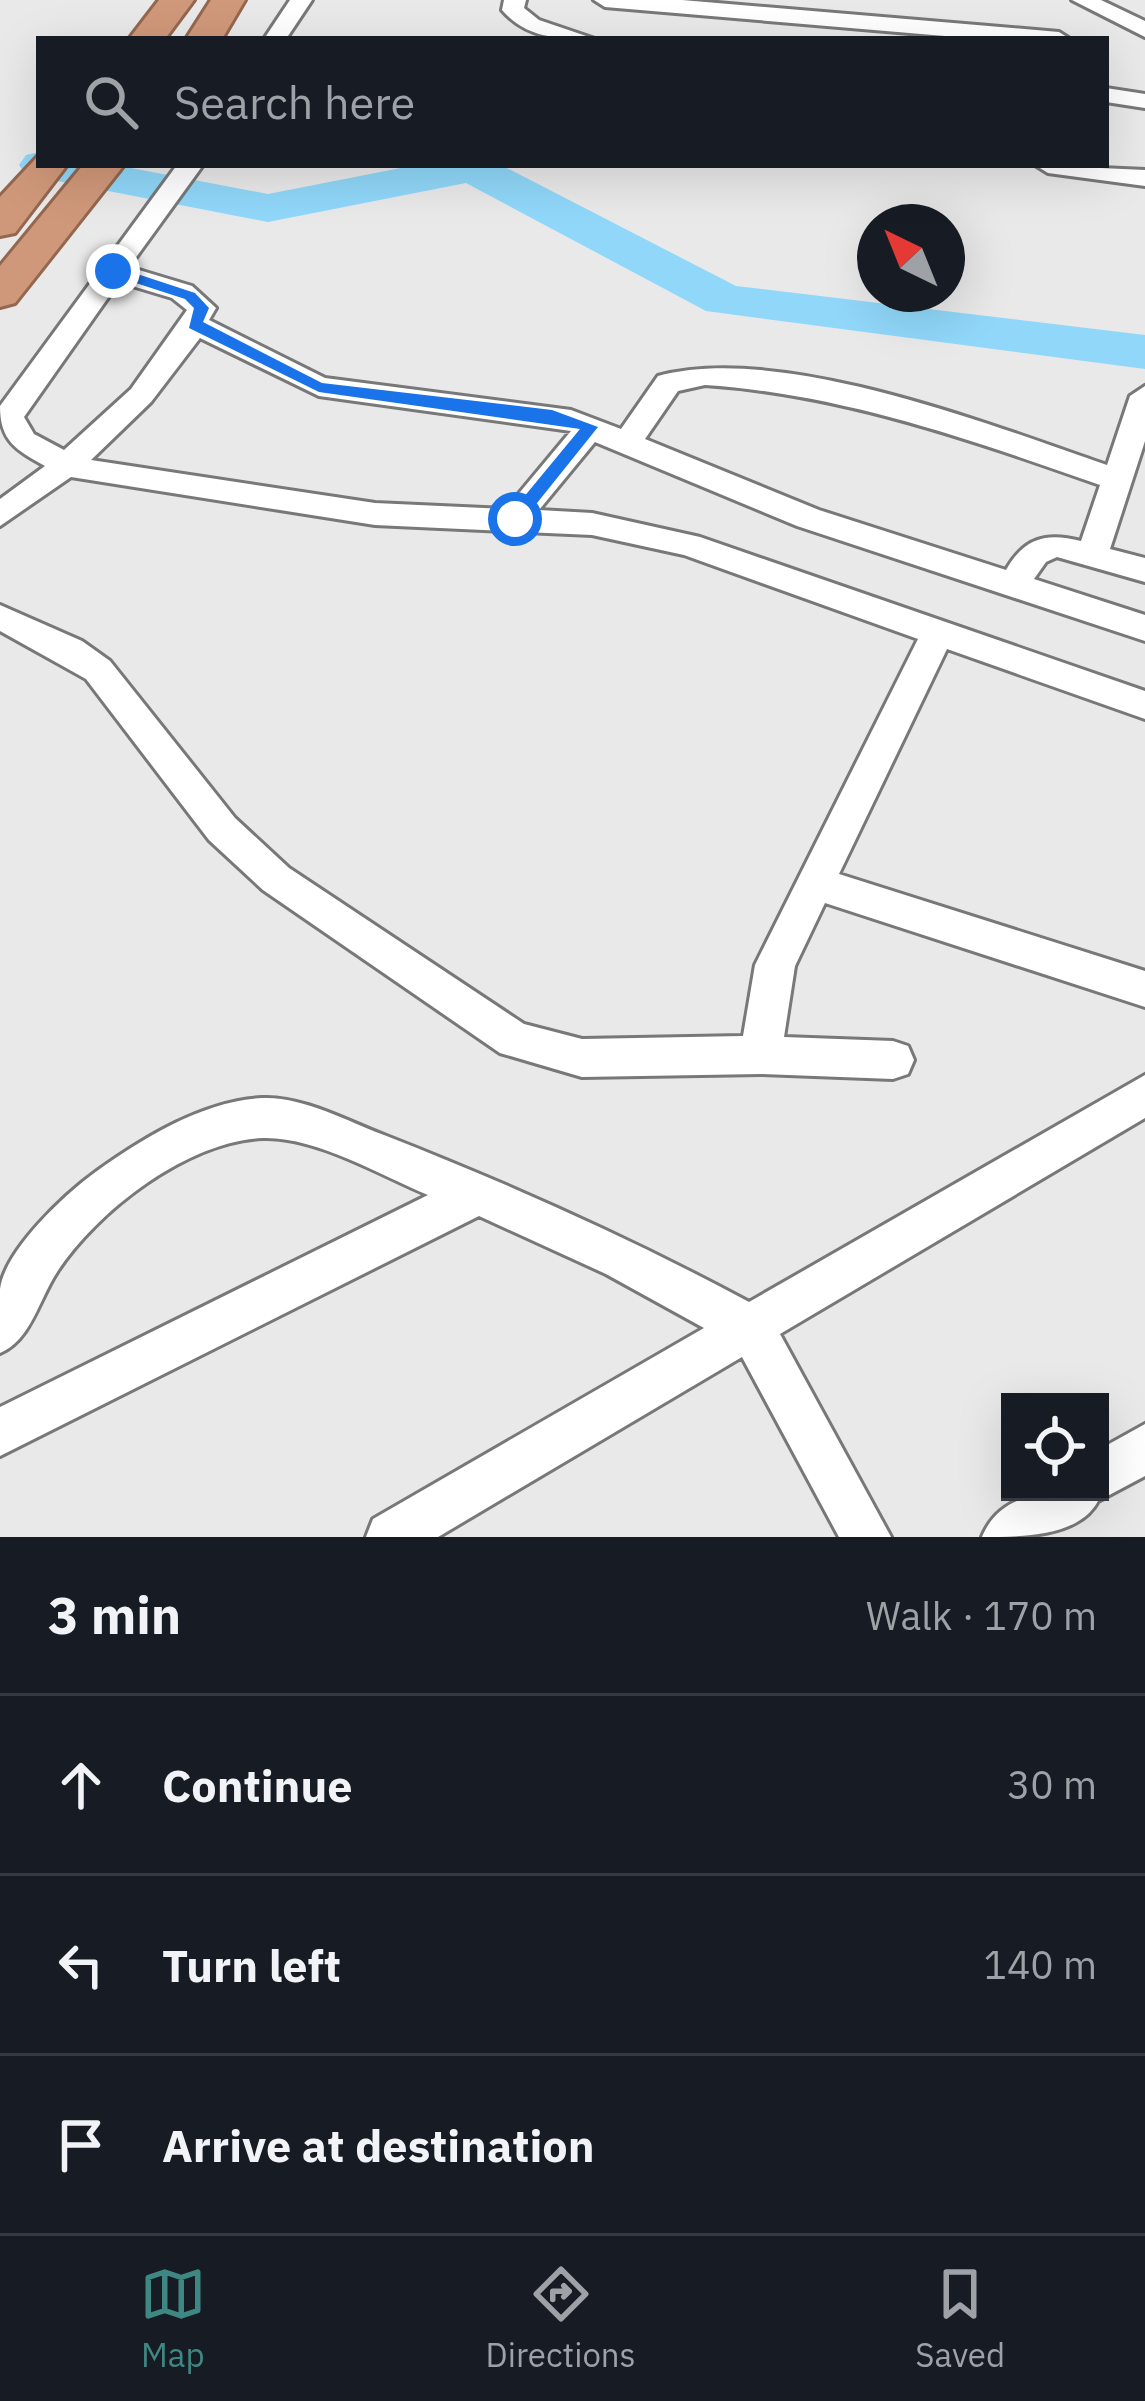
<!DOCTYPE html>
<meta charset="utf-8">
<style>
:root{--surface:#171b24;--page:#20242c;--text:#f1f3f6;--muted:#9ea1a6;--line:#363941;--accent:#3f8783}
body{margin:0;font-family:"IBM Plex Sans",sans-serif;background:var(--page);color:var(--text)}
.controls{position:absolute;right:36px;bottom:36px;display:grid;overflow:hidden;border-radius:0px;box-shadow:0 12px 48px #0002}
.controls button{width:108px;height:108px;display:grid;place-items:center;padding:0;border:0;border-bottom:3px solid var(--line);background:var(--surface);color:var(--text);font:60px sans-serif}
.compass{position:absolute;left:857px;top:204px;width:108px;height:108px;border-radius:50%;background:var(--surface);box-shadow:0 12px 48px #0002;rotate:317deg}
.stop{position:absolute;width:36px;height:36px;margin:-27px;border:9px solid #1a73e8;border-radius:50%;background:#fff}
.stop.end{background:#1a73e8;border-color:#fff;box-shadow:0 3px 12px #0008}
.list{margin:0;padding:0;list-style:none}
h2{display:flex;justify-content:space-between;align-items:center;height:156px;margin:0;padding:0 48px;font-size:51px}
h2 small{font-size:39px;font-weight:400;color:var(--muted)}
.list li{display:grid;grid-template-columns:78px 1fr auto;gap:36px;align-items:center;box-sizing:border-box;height:180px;padding:0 48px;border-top:3px solid var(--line)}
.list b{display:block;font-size:45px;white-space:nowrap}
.list em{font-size:39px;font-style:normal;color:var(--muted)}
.icon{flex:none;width:66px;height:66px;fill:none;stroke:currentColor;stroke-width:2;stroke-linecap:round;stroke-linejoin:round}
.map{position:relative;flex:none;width:1145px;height:1537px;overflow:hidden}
.search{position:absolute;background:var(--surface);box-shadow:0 12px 48px #0002;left:36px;right:36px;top:36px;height:132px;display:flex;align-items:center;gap:30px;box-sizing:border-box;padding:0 42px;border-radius:0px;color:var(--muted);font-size:45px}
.sheet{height:696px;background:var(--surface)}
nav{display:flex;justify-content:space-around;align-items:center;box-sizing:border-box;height:168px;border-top:3px solid var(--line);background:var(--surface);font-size:33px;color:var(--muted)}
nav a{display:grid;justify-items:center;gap:6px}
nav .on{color:var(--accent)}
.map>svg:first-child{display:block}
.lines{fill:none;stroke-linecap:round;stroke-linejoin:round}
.river{fill:#90d7f9;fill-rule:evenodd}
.minor-casing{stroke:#787879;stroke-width:6}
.trunk-casing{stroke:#94674f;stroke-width:6}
.minor{fill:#fff;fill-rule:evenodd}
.trunk{fill:#d0987a;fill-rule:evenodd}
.route{fill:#1a73e8}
</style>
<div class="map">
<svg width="1145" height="1537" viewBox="0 0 1145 1537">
<rect width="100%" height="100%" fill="#e9e9ea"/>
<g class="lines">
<!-- river -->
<path class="river" d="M 39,152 L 39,165 L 115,165 L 268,194 L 416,165 L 501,165 L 736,286 L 1145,335 L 1145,369 L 706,311 L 466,183 L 268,222 L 26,175 L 19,165 L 26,155 Z"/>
<defs>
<path id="minor" d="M 290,0 L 312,0 L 286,39 L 264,39 Z
M 504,0 L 526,0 L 524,8 L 539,20 L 595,39 C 559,39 527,39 502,10 Z
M 594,0 L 682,0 L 1059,32 L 1070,39 L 980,39 L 605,7 Z
M 1072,0 L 1101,0 L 1145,21 L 1145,37 Z
M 1106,88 L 1145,94 L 1145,108 L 1106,102 Z
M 177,165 L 203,165 L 129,267 L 192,286 L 216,308 L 209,320 L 325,378 L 571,410 L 621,429 L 658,376 C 780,343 988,424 1107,465 L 1130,396 L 1145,386 L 1145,441 L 1110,549 L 1145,558 L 1145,582 L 1057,557 L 1046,562 L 1034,579 L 1145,615 L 1145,641 L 797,526 L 595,442 L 539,510 L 592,513 L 700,537 L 1145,691 L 1145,719 L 947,649 L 839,874 L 1145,971 L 1145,1007 L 825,903 L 795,966 L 784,1037 L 893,1041 L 908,1046 L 914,1060 L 908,1074 L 893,1079 L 761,1074 L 582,1077 L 500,1053 L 263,890 L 209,840 L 86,679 L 0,631 L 0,605 L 82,641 L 110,661 L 235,818 L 289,868 L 524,1024 L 582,1039 L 743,1036 L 755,965 L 918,639 L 684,555 L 592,535 L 375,525 L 71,477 L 0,526 L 0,499 L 45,466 C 16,450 0,441 0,406 ZM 119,282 L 172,298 L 187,310 L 131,389 L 64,450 L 34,434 L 24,417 ZM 200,338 L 319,396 L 571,431 L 506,509 L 375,503 L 91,460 L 151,402 ZM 705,385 C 841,394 972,440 1100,485 L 1081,541 C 1046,532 1024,538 1006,570 L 819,510 L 645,439 L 678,391 Z
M 1035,165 L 1145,170 L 1145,186 L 1048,173 Z
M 1145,1075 L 1145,1118 L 780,1334 L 891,1537 L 839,1537 L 742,1357 L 438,1537 L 366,1537 L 373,1519 L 704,1328 L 606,1274 L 479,1216 L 0,1456 L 0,1407 L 428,1195 C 380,1175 315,1136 262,1138 C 186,1142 97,1211 57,1272 C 39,1299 31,1340 0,1353 C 0,1332 0,1310 0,1289 C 5,1250 65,1194 97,1171 C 143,1138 203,1101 262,1098 C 302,1096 347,1121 384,1135 C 509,1184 630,1238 749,1302 Z
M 1145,1424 L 1145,1476 L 1098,1501 C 1079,1537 1021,1537 982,1537 C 1002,1488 1055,1492 1100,1492 L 1100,1449 Z"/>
<path id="trunk" d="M 159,0 L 194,0 L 165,39 L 129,39 Z
M 211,0 L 245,0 L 222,39 L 186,39 Z
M 39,155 L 39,165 L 67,165 L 15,233 L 0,236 L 0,197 Z
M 83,165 L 124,165 L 15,303 L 0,307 L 0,266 Z"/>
</defs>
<!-- minor casing -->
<use href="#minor" class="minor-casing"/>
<!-- trunk casing -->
<use href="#trunk" class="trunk-casing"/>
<!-- minor -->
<use href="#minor" class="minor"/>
<!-- trunk -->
<use href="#trunk" class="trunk"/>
</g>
<!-- route -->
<path class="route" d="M 113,266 L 195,293 L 209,308 L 203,322 L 322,383 L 552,410 L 598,427 L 521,523 L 509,523 L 509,515 L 580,429 L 319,392 L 189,328 L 194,308 L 185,299 L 108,274 Z"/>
</svg>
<div class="controls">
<button><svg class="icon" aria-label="locate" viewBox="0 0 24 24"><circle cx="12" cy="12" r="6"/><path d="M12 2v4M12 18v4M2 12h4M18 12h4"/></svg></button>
</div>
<svg class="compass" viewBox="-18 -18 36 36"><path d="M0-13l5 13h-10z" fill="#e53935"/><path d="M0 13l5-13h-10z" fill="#9ea1a6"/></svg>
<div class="stop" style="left:515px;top:519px"></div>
<div class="stop end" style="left:113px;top:271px"></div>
<div class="search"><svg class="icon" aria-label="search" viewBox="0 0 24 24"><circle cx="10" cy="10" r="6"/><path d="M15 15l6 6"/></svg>Search here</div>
</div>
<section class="sheet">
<h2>3 min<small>Walk · 170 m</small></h2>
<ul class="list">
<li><svg class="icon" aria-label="ahead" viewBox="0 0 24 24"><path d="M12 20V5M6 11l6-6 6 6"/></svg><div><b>Continue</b></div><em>30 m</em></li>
<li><svg class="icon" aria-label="left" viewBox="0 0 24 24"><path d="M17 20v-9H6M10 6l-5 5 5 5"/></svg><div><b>Turn left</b></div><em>140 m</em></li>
<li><svg class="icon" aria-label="arrive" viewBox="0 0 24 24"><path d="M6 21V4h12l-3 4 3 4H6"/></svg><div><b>Arrive at destination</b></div></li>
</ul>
</section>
<nav>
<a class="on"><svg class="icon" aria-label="map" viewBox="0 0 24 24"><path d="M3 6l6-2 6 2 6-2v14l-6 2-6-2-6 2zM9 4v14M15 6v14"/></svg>Map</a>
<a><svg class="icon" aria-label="directions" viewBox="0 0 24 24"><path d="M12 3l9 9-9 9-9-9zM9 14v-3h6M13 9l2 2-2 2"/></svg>Directions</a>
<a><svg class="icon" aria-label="saved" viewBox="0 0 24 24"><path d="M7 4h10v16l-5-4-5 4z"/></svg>Saved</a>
</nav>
